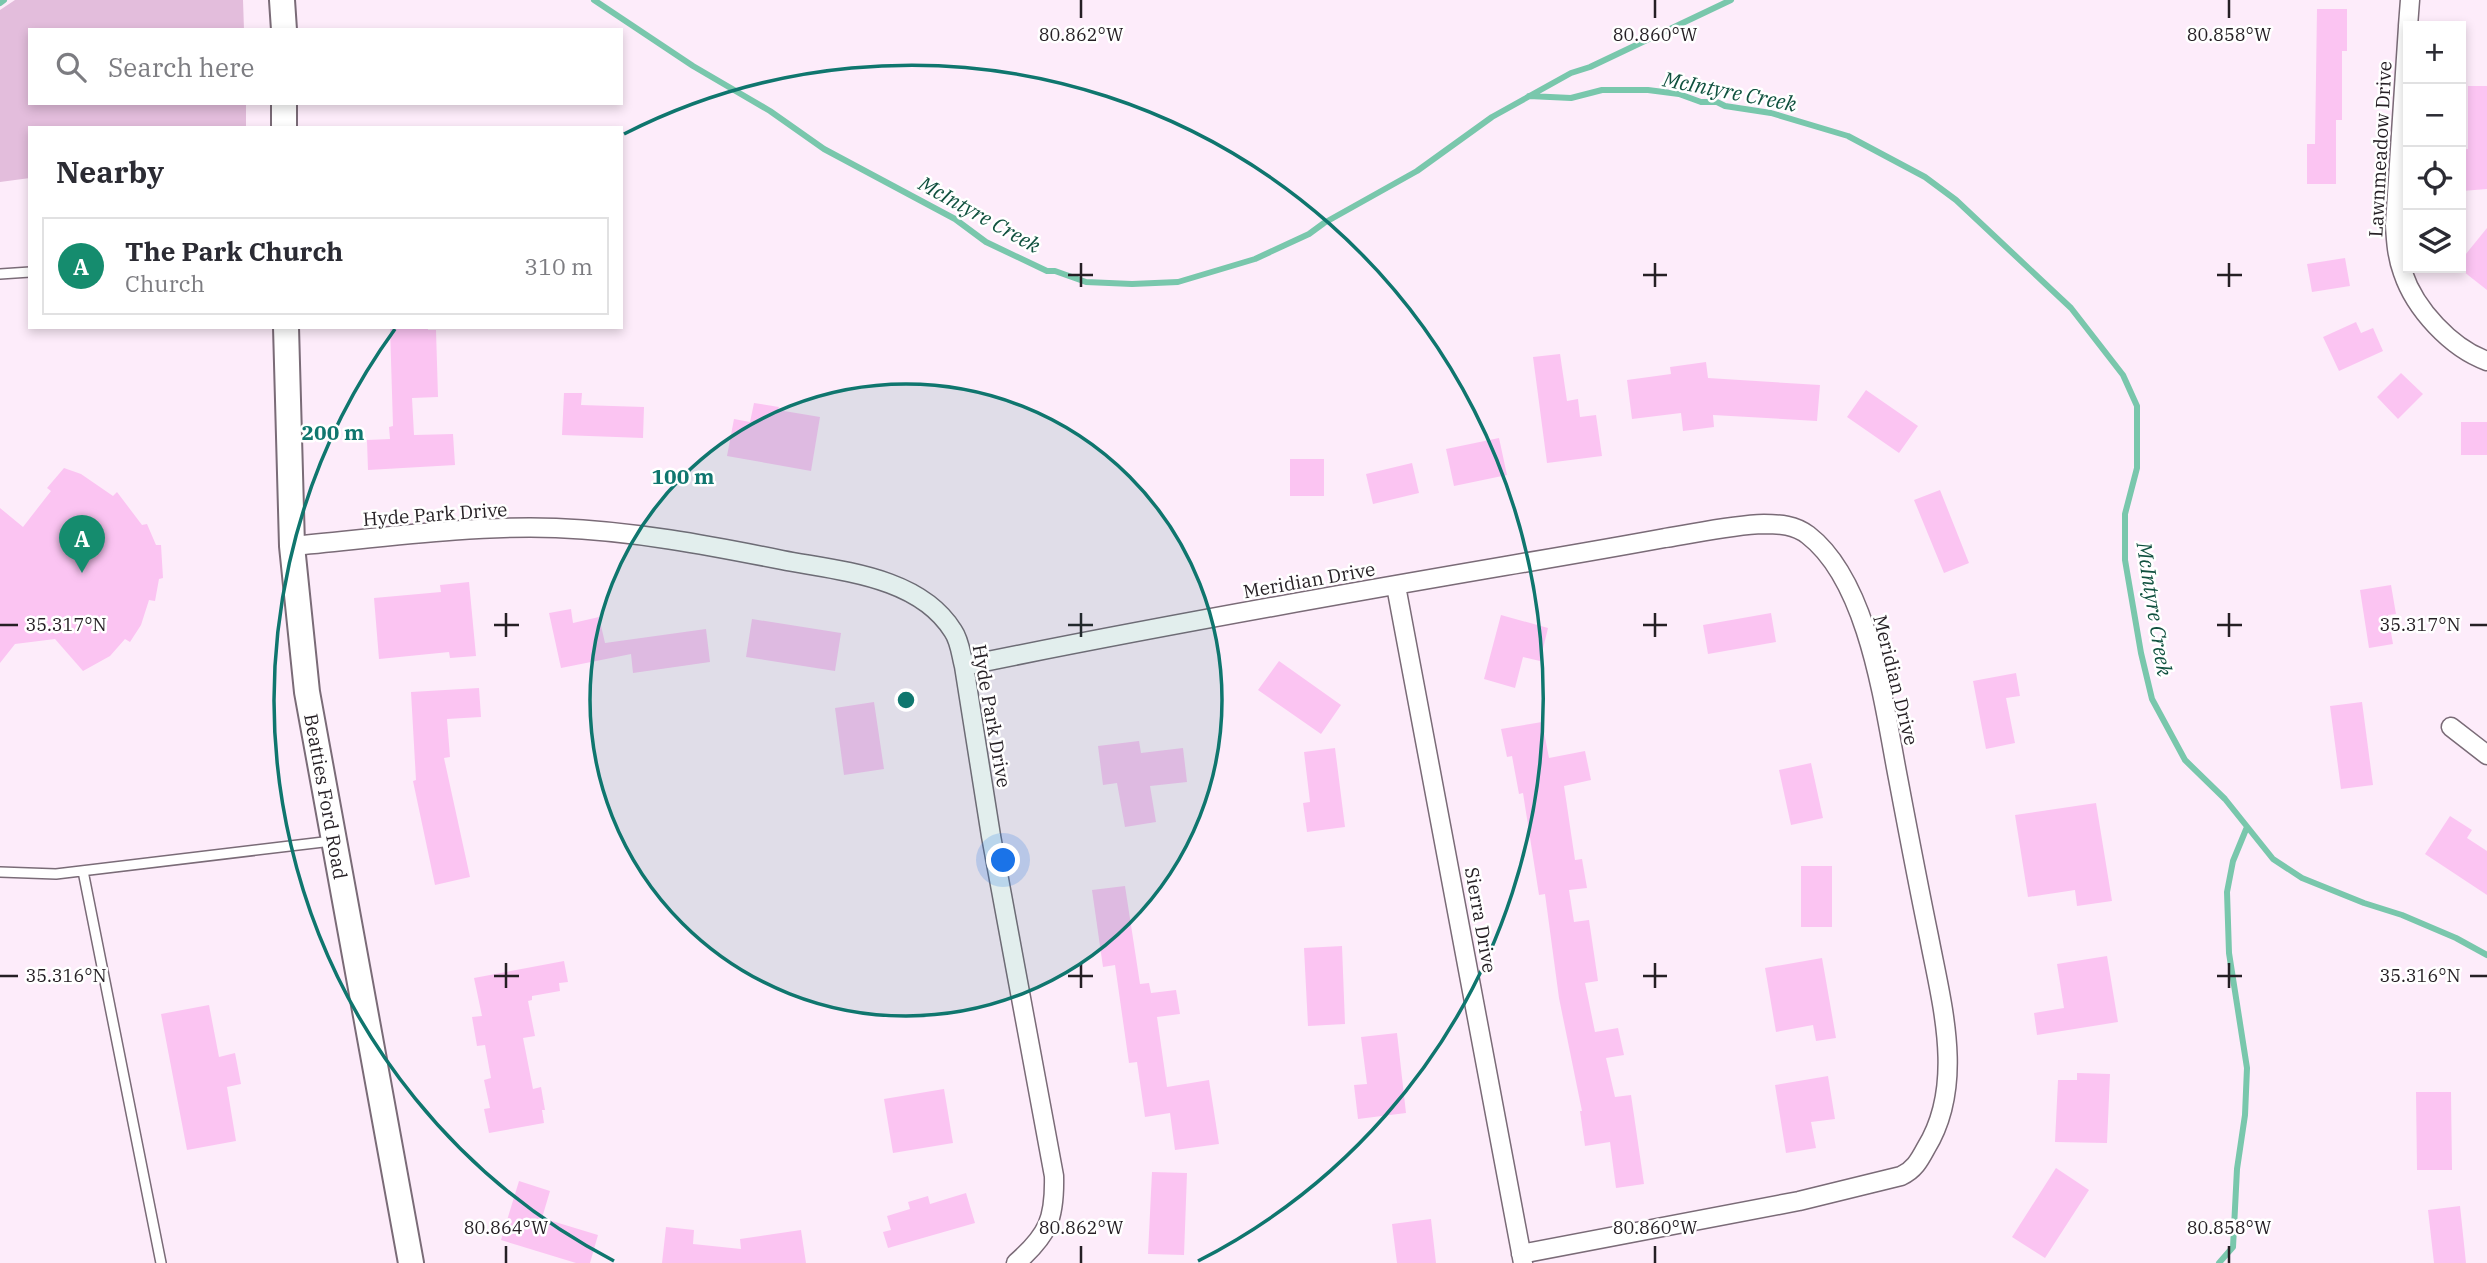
<!DOCTYPE html>
<meta charset="utf-8">
<style>
:root{--surface:#fff;--page:#f2f2f3;--text:#2b2b33;--muted:#7c7c81;--line:#e1e1e2;--accent:#158c6e}
body{margin:0;font-family:"IBM Plex Serif",serif;background:var(--page);color:var(--text)}
.controls{position:absolute;right:21px;top:21px;display:grid;overflow:hidden;border-radius:0px;box-shadow:0 4px 10px #0003}
.controls button{width:63px;height:63px;display:grid;place-items:center;padding:0;border:0;border-bottom:2px solid var(--line);background:var(--surface);color:var(--text);font:35px sans-serif}
.you{position:absolute;left:1004px;top:861px;width:24px;height:24px;margin:-18px;border:5px solid #fff;border-radius:50%;background:#1a73e8;box-shadow:0 0 0 10px #1a73e833}
.badge{display:grid;place-items:center;width:46px;height:46px;border-radius:50%;background:var(--accent);color:#fff;font-size:23px;font-weight:700}
.pin{position:absolute;translate:-50% -58px;filter:drop-shadow(0 2px 4px #0008)}
.pin::after{content:'';position:absolute;top:37px;width:24px;height:21px;background:inherit;clip-path:polygon(0 0,100% 0,50% 100%)}
.list{margin:0;padding:0;list-style:none}
h2{display:flex;justify-content:space-between;align-items:center;height:91px;margin:0;padding:0 28px;font-size:30px}
h2 small{font-size:23px;font-weight:400;color:var(--muted)}
.list li{display:grid;grid-template-columns:46px 1fr auto;gap:21px;align-items:center;box-sizing:border-box;height:98px;margin:0 14px 14px;padding:0 14px;border:2px solid var(--line);border-radius:0px}
.list b{display:block;font-size:26px;white-space:nowrap}
.list p{margin:0;font-size:23px;white-space:nowrap;color:var(--muted)}
.list em{font-size:23px;font-style:normal;color:var(--muted)}
.icon{flex:none;width:38px;height:38px;fill:none;stroke:currentColor;stroke-width:2;stroke-linecap:round;stroke-linejoin:round}
.map{position:relative;flex:none;width:2487px;height:1263px;overflow:hidden}
.search{position:absolute;background:var(--surface);box-shadow:0 4px 10px #0003;left:28px;top:28px;width:595px;height:77px;display:flex;align-items:center;gap:18px;box-sizing:border-box;padding:0 24px;border-radius:0px;color:var(--muted);font-size:26px}
.panel{position:absolute;background:var(--surface);box-shadow:0 4px 10px #0003;left:28px;top:126px;width:595px;height:203px;border-radius:0px}
.map>svg:first-child{display:block}
.green{fill:#e3bddc}
.lines{fill:none;stroke-linecap:round;stroke-linejoin:round}
.stream{stroke:#79c7ac;stroke-width:6}
.building{fill:#fbc4f2}
.service-casing{stroke:#7a6b77;stroke-width:12}
.minor-casing{stroke:#7a6b77;stroke-width:21}
.secondary-casing{stroke:#7a6b77;stroke-width:28}
.service{stroke:#fff;stroke-width:9}
.minor{stroke:#fff;stroke-width:18}
.secondary{stroke:#fff;stroke-width:24}
.ticks{fill:none;stroke:#251f24;stroke-width:2.5}
.ring{fill:none;stroke:#0f766e;stroke-width:3.5}
.labels{text-anchor:middle;dominant-baseline:central;stroke-width:5;stroke-linejoin:round;paint-order:stroke}
.street-label{font-size:19px;fill:#251f24;stroke:#fff}
.water-label{font-size:21px;font-style:italic;fill:#10513f;stroke:#fff}
.ticks-label{font-size:18px;text-anchor:middle;fill:#251f24;stroke:#fff;stroke-width:5;stroke-linejoin:round;paint-order:stroke}
.centre{fill:#0f766e;stroke:#fff;stroke-width:3.5}
.ring-label{font-size:21px;text-anchor:middle;font-weight:bold;fill:#0f766e;stroke:#fff;stroke-width:5;stroke-linejoin:round;paint-order:stroke}
</style>
<div class="map">
<svg width="2487" height="1263" viewBox="0 0 2487 1263">
<rect width="100%" height="100%" fill="#fdecfa"/>
<!-- green -->
<path class="green" d="M 15,0 L 243,0 L 244,30 L 30,30 L 30,103 L 246,103 L 246,128 L 30,128 L 30,178 L 0,182 L 0,10 Z"/>
<g class="lines">
<!-- stream -->
<path class="stream" d="M 594,0 L 693,66 L 770,111 L 824,149 L 955,219 L 986,242 L 1047,271 L 1055,271 L 1086,282 L 1132,284 L 1178,282 L 1255,259 L 1309,234 L 1324,223 L 1417,171 L 1492,117 L 1571,73 L 1590,67 L 1731,0
M 0,3 L 4,0
M 1529,96 L 1571,98 L 1602,90 L 1648,90 L 1679,94 L 1701,102 L 1717,102 L 1725,106 L 1771,113 L 1848,136 L 1925,177 L 1956,200 L 2071,308 L 2123,375 L 2137,406 L 2137,468 L 2125,514 L 2125,560 L 2141,653 L 2152,699 L 2185,760 L 2225,799 L 2273,859 L 2302,878 L 2364,903 L 2402,915 L 2456,938 L 2487,955
M 2219,1263 L 2233,1247 L 2237,1169 L 2245,1115 L 2247,1068 L 2229,953 L 2227,892 L 2233,861 L 2247,827"/>
</g>
<!-- building -->
<path class="building" d="M 2317,9 L 2347,9 L 2347,51 L 2342,51 L 2342,120 L 2336,120 L 2336,184 L 2307,184 L 2307,144 L 2315,144 Z
M 2468,86 L 2487,86 L 2487,189 L 2462,191 L 2461,150 L 2468,149 Z
M 2487,228 L 2487,290 L 2459,268 L 2461,260 Z
M 2345,258 L 2350,286 L 2312,292 L 2307,264 Z
M 2356,322 L 2361,333 L 2373,328 L 2383,351 L 2339,371 L 2323,337 Z
M 390,327 L 428,327 L 428,330 L 436,330 L 438,397 L 412,398 L 414,435 L 453,434 L 455,465 L 368,470 L 367,440 L 390,439 L 389,427 L 393,426 Z
M 1560,354 L 1567,401 L 1578,399 L 1580,417 L 1596,415 L 1602,456 L 1547,463 L 1533,357 Z
M 1706,362 L 1708,378 L 1820,385 L 1817,421 L 1713,415 L 1714,427 L 1683,431 L 1681,413 L 1632,419 L 1627,380 L 1671,374 L 1670,367 Z
M 2401,373 L 2423,394 L 2398,419 L 2377,397 Z
M 1866,390 L 1918,426 L 1899,453 L 1847,417 Z
M 564,393 L 582,393 L 581,405 L 644,407 L 643,438 L 562,435 Z
M 754,403 L 779,407 L 778,410 L 820,417 L 811,471 L 727,456 L 734,419 L 750,422 Z
M 2461,422 L 2487,422 L 2487,455 L 2461,455 Z
M 1499,438 L 1507,475 L 1454,486 L 1446,449 Z
M 1290,459 L 1324,459 L 1324,496 L 1290,496 Z
M 1412,463 L 1419,493 L 1373,504 L 1366,474 Z
M 64,468 L 81,474 L 113,496 L 117,492 L 142,525 L 147,524 L 156,545 L 161,545 L 163,578 L 159,579 L 155,601 L 149,600 L 141,625 L 130,642 L 125,639 L 110,656 L 83,671 L 55,639 L 15,644 L 0,663 L 0,508 L 23,527 L 51,491 L 47,488 Z
M 1940,490 L 1969,563 L 1944,573 L 1914,500 Z
M 469,582 L 476,656 L 450,658 L 449,652 L 379,659 L 374,598 L 441,592 L 440,585 Z
M 2391,585 L 2396,614 L 2388,615 L 2393,644 L 2369,648 L 2360,590 Z
M 571,609 L 573,623 L 599,617 L 605,643 L 706,629 L 710,662 L 633,673 L 631,654 L 561,668 L 549,613 Z
M 1771,613 L 1776,642 L 1708,654 L 1703,625 Z
M 1501,615 L 1548,628 L 1540,661 L 1523,657 L 1515,688 L 1484,679 Z
M 752,619 L 841,633 L 835,671 L 746,657 Z
M 1279,661 L 1341,705 L 1321,734 L 1258,690 Z
M 2016,673 L 2020,696 L 2006,698 L 2015,743 L 1986,749 L 1973,681 Z
M 479,688 L 481,717 L 447,719 L 450,757 L 444,758 L 470,877 L 435,885 L 413,781 L 416,780 L 411,692 Z
M 874,702 L 884,769 L 844,775 L 835,708 Z
M 2362,702 L 2373,785 L 2341,789 L 2330,706 Z
M 1542,722 L 1549,758 L 1585,751 L 1591,780 L 1564,786 L 1575,860 L 1582,859 L 1587,888 L 1569,890 L 1574,922 L 1589,920 L 1598,981 L 1585,983 L 1595,1032 L 1618,1028 L 1624,1055 L 1606,1058 L 1615,1097 L 1631,1095 L 1644,1184 L 1616,1188 L 1610,1142 L 1585,1146 L 1580,1111 L 1582,1111 L 1559,998 L 1545,894 L 1539,895 L 1523,793 L 1519,794 L 1512,756 L 1507,757 L 1501,729 Z
M 1139,741 L 1141,753 L 1183,748 L 1187,782 L 1150,786 L 1156,822 L 1125,827 L 1117,783 L 1103,785 L 1098,746 Z
M 1335,748 L 1345,827 L 1307,832 L 1303,803 L 1310,802 L 1304,752 Z
M 1811,763 L 1823,818 L 1791,825 L 1779,770 Z
M 2096,803 L 2112,901 L 2077,906 L 2075,890 L 2028,897 L 2015,815 Z
M 2450,816 L 2472,830 L 2467,838 L 2487,851 L 2487,895 L 2425,854 Z
M 1801,866 L 1832,866 L 1832,927 L 1801,927 Z
M 1125,886 L 1140,984 L 1149,983 L 1151,993 L 1176,990 L 1180,1014 L 1157,1017 L 1167,1087 L 1209,1080 L 1219,1144 L 1175,1150 L 1170,1113 L 1145,1117 L 1137,1062 L 1129,1063 L 1115,965 L 1103,967 L 1092,890 Z
M 1342,946 L 1345,1024 L 1308,1026 L 1304,948 Z
M 2107,956 L 2118,1022 L 2037,1035 L 2034,1013 L 2064,1008 L 2057,964 Z
M 1822,958 L 1836,1038 L 1816,1041 L 1813,1025 L 1776,1032 L 1765,968 Z
M 564,961 L 568,982 L 559,983 L 560,991 L 532,996 L 532,1000 L 528,1001 L 535,1036 L 523,1038 L 533,1089 L 541,1087 L 545,1110 L 542,1110 L 544,1123 L 489,1133 L 484,1109 L 490,1108 L 484,1080 L 491,1078 L 485,1045 L 477,1046 L 472,1017 L 482,1016 L 474,978 Z
M 209,1005 L 219,1057 L 235,1053 L 241,1084 L 227,1087 L 236,1141 L 187,1150 L 161,1014 Z
M 1397,1033 L 1406,1113 L 1358,1119 L 1354,1085 L 1367,1084 L 1361,1037 Z
M 2077,1073 L 2110,1074 L 2107,1143 L 2055,1142 L 2058,1080 L 2077,1080 Z
M 1828,1076 L 1835,1119 L 1811,1122 L 1816,1148 L 1786,1153 L 1775,1085 Z
M 944,1089 L 953,1143 L 893,1153 L 884,1099 Z
M 2416,1092 L 2451,1092 L 2452,1170 L 2417,1170 Z
M 2056,1168 L 2089,1190 L 2045,1258 L 2012,1237 Z
M 1152,1172 L 1187,1173 L 1184,1255 L 1148,1254 Z
M 519,1181 L 550,1191 L 542,1218 L 598,1235 L 590,1263 L 576,1263 L 501,1240 Z
M 966,1193 L 975,1223 L 888,1248 L 883,1232 L 891,1230 L 887,1216 L 910,1209 L 908,1202 L 928,1196 L 930,1204 Z
M 2460,1206 L 2466,1263 L 2434,1263 L 2428,1210 Z
M 1431,1219 L 1436,1263 L 1397,1263 L 1392,1224 Z
M 666,1227 L 694,1230 L 693,1244 L 741,1249 L 740,1239 L 801,1230 L 806,1263 L 662,1263 Z"/>
<g class="lines">
<defs>
<path id="service" d="M 0,274 L 30,272
M 83,871 L 161,1263
M 0,872 L 56,874 L 332,841"/>
<path id="minor" d="M 2408,26 L 2410,0
M 2408,27 L 2395,225 C 2396,242 2397,257 2403,273 C 2415,309 2451,348 2487,361
M 292,546 C 379,538 469,525 556,528 C 633,531 707,545 782,560 C 839,571 919,576 953,631 C 960,641 961,655 964,666 L 991,836 L 1054,1176 C 1055,1219 1048,1235 1016,1263
M 1396,586 L 1523,1263
M 964,666 C 1143,629 1324,597 1505,566 C 1558,557 1611,548 1665,538 C 1697,533 1731,525 1764,524 C 1780,524 1795,525 1808,535 C 1869,582 1884,706 1898,778 C 1908,831 1918,884 1929,937 C 1942,1005 1965,1085 1926,1148 C 1919,1161 1914,1170 1901,1176 L 1799,1201 L 1521,1254
M 2451,727 L 2487,755"/>
<g id="secondary">
<path d="M 282,0 L 284,30"/>
<path d="M 284,128 L 284,103"/>
<path id="s1" d="M 286,327 L 292,546 L 307,692 L 411,1263"/>
</g>
</defs>
<!-- service casing -->
<use href="#service" class="service-casing"/>
<!-- minor casing -->
<use href="#minor" class="minor-casing"/>
<!-- secondary casing -->
<use href="#secondary" class="secondary-casing"/>
<!-- service -->
<use href="#service" class="service"/>
<!-- minor -->
<use href="#minor" class="minor"/>
<!-- secondary -->
<use href="#secondary" class="secondary"/>
</g>
<!-- ticks -->
<path class="ticks" d="M 1081,0 L 1081,18M 1655,0 L 1655,18M 2229,0 L 2229,18M 1081,263 L 1081,287M 1655,263 L 1655,287M 2229,263 L 2229,287M 1068,275 L 1093,275M 1643,275 L 1667,275M 2217,275 L 2242,275M 506,613 L 506,637M 1081,613 L 1081,637M 1655,613 L 1655,637M 2229,613 L 2229,637M 0,625 L 18,625M 494,625 L 519,625M 1068,625 L 1093,625M 1643,625 L 1667,625M 2217,625 L 2242,625M 2470,625 L 2487,625M 506,963 L 506,988M 1081,963 L 1081,988M 1655,963 L 1655,988M 2229,963 L 2229,988M 0,976 L 18,976M 494,976 L 519,976M 1068,976 L 1093,976M 1643,976 L 1667,976M 2217,976 L 2242,976M 2470,976 L 2487,976M 506,1246 L 506,1263M 1081,1246 L 1081,1263M 1655,1246 L 1655,1263M 2229,1246 L 2229,1263"/>
<!-- distance rings -->
<circle cx="906" cy="700" r="316" fill="#0f766e" fill-opacity=".12"/>
<g class="ring">
<circle cx="906" cy="700" r="316"/>
<path d="M614 1261A632 632 0 0 1 395 329M624 134A632 632 0 0 1 1198 1261"/>
</g>
<g class="labels">
<!-- street labels -->
<g class="street-label">
<text transform="translate(2380 149) rotate(-87)">Lawnmeadow Drive</text>
<text transform="translate(435 514) rotate(-4)">Hyde Park Drive</text>
<text transform="translate(1309 580) rotate(-10)">Meridian Drive</text>
<text transform="translate(1896 680) rotate(76)">Meridian Drive</text>
<text transform="translate(992 716) rotate(80)">Hyde Park Drive</text>
<text stroke="none"><textPath href="#s1" startOffset="472">Beatties Ford Road</textPath></text>
<text transform="translate(1481 920) rotate(80)">Sierra Drive</text>
</g>
<!-- water labels -->
<g class="water-label">
<text transform="translate(1730 91) rotate(11)">McIntyre Creek</text>
<text transform="translate(980 214) rotate(29)">McIntyre Creek</text>
<text transform="translate(2155 609) rotate(81)">McIntyre Creek</text>
</g>
</g>
<g class="ticks-label">
<text x="1081" y="41">80.862°W</text>
<text x="1655" y="41">80.860°W</text>
<text x="2229" y="41">80.858°W</text>
<text x="66" y="631">35.317°N</text>
<text x="2420" y="631">35.317°N</text>
<text x="66" y="982">35.316°N</text>
<text x="2420" y="982">35.316°N</text>
<text x="506" y="1234">80.864°W</text>
<text x="1081" y="1234">80.862°W</text>
<text x="1655" y="1234">80.860°W</text>
<text x="2229" y="1234">80.858°W</text>
</g>
<circle cx="906" cy="700" r="10" class="centre"/>
<g class="ring-label">
<text x="333" y="440">200 m</text>
<text x="683" y="484">100 m</text>
</g>
</svg>
<div class="controls">
<button>+</button>
<button>−</button>
<button><svg class="icon" aria-label="locate" viewBox="0 0 24 24"><circle cx="12" cy="12" r="6"/><path d="M12 2v4M12 18v4M2 12h4M18 12h4"/></svg></button>
<button><svg class="icon" aria-label="layers" viewBox="0 0 24 24"><path d="M12 4l9 5-9 5-9-5zM3 14l9 5 9-5"/></svg></button>
</div>
<div class="you"></div>
<div class="pin badge" style="left:82px;top:573px">A</div>
<div class="search"><svg class="icon" aria-label="search" viewBox="0 0 24 24"><circle cx="10" cy="10" r="6"/><path d="M15 15l6 6"/></svg>Search here</div>
<section class="panel">
<h2>Nearby<small></small></h2>
<ul class="list">
<li><span class="badge">A</span><div><b>The Park Church</b><p>Church</p></div><em>310 m</em></li>
</ul>
</section>
</div>
